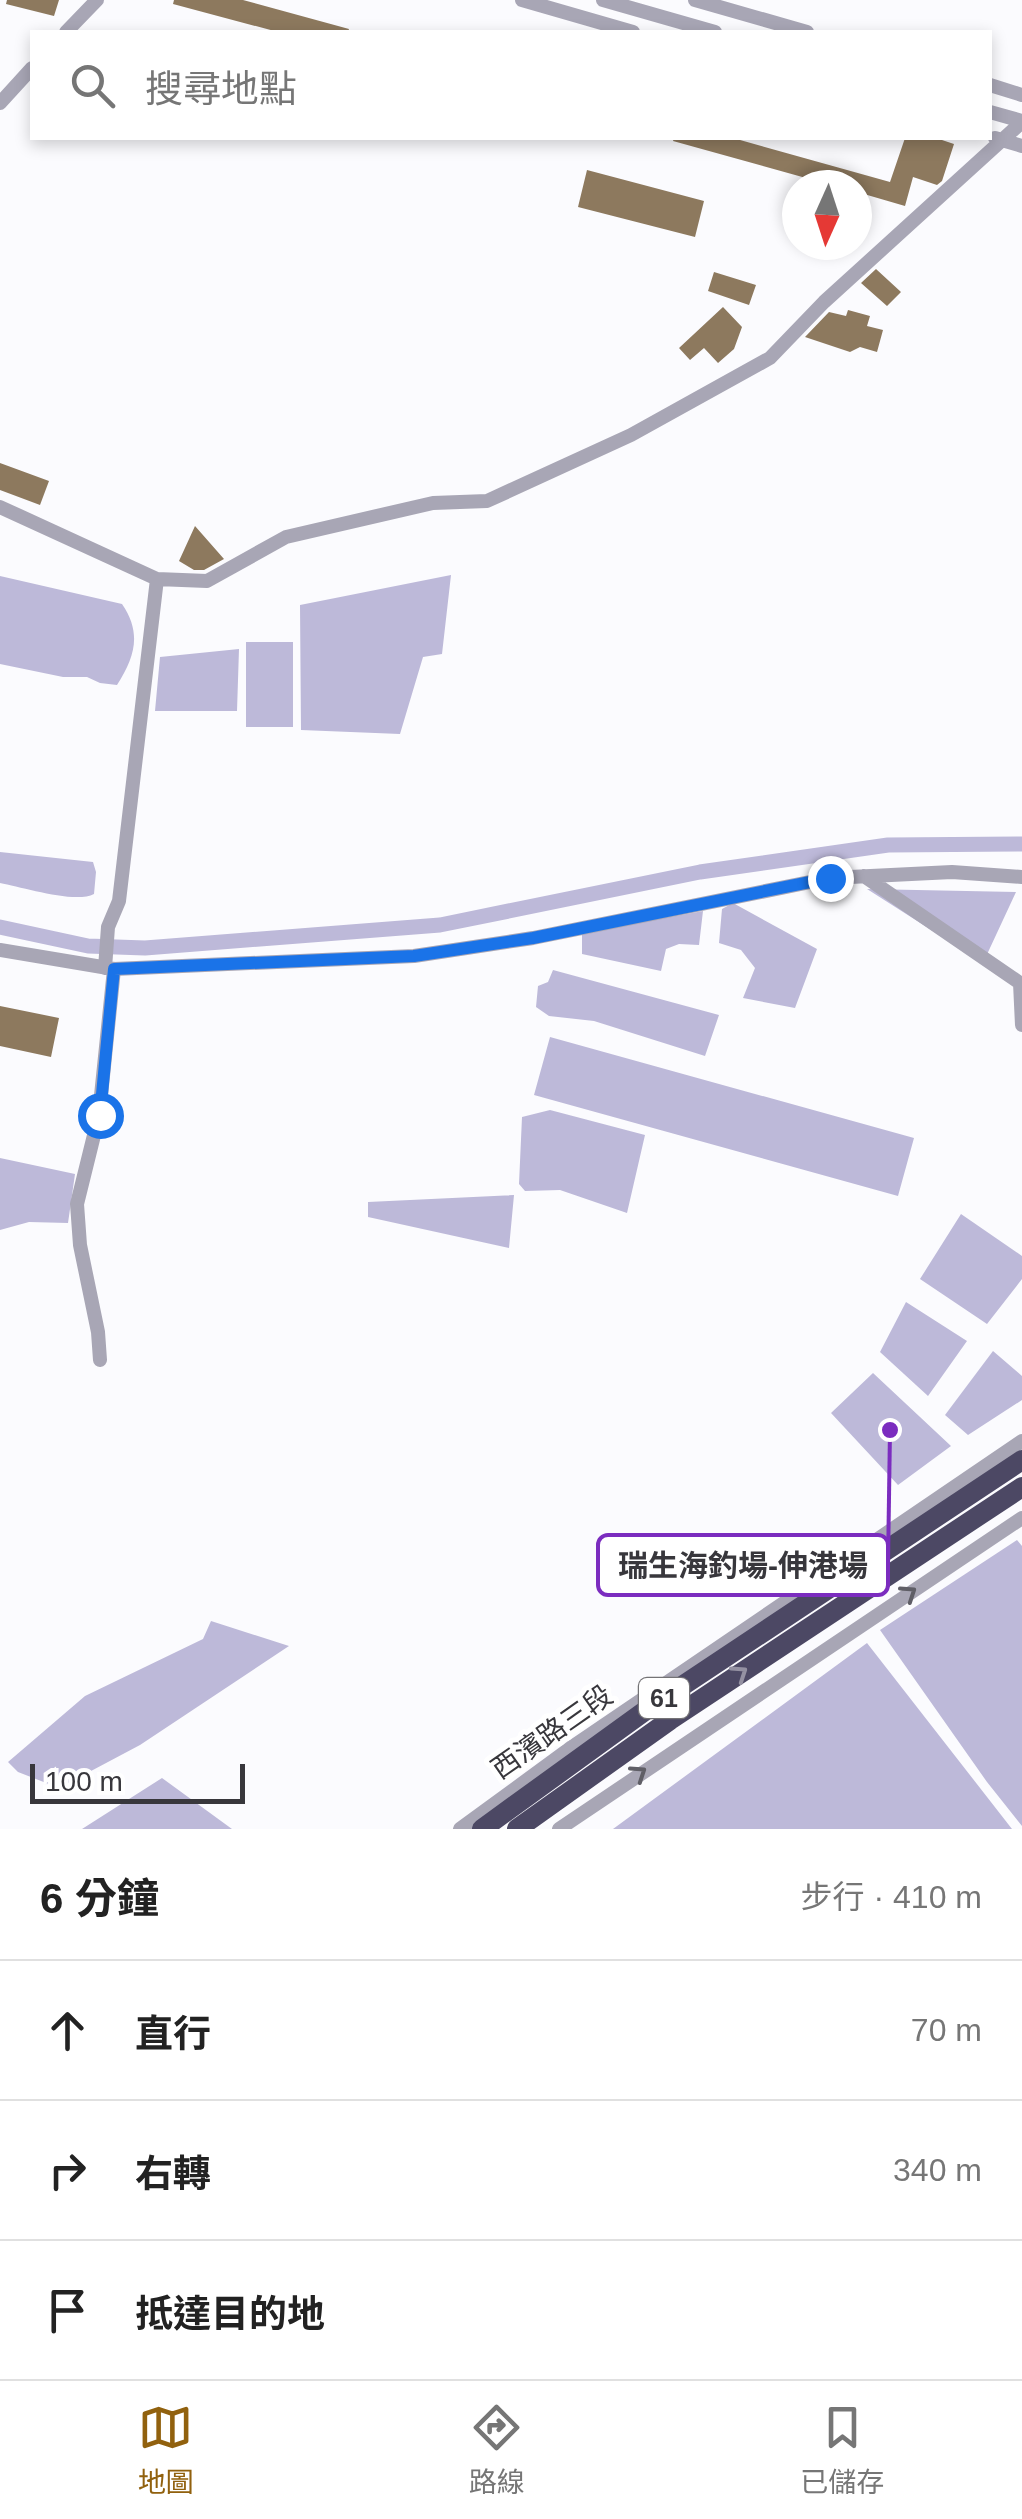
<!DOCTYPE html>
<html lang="zh-TW">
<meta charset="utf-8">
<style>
:root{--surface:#fff;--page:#f6f6f6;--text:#222;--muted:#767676;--line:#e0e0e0;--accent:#91610e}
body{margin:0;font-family:Arial,"Noto Sans TC",sans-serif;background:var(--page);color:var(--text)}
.compass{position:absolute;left:782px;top:170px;width:90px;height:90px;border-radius:50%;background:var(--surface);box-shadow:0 5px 15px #0003;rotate:183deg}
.scale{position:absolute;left:30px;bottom:25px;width:215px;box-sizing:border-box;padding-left:10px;border:5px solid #38373c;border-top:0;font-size:28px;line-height:35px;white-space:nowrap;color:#38373c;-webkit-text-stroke:8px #fff;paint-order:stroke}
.stop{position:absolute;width:30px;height:30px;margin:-22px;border:8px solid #1a73e8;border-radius:50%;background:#fff}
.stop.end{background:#1a73e8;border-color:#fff;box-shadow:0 2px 10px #0008}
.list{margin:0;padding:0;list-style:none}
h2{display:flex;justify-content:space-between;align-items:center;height:130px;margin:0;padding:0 40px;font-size:42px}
h2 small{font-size:32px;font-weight:400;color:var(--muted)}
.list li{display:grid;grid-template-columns:65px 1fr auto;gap:30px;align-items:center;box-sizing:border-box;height:140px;padding:0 40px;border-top:2px solid var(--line)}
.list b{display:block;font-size:38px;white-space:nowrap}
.list em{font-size:32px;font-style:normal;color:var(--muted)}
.icon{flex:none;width:55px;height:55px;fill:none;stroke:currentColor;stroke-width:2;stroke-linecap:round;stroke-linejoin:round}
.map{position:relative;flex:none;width:1022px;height:1829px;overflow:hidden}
.search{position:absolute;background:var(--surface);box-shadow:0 5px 15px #0003;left:30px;right:30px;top:30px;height:110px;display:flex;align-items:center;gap:25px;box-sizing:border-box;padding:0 35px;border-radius:0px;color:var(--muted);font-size:38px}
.sheet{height:550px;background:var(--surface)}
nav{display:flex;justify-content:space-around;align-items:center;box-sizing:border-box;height:140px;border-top:2px solid var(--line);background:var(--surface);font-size:28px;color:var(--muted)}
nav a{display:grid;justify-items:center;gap:5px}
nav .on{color:var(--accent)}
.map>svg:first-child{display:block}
.water{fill:#bdb9d9}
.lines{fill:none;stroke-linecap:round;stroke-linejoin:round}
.canal{stroke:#bdb9d9;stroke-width:15}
.building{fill:#8d795e}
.minor{stroke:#a8a6b5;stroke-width:14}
.highway{stroke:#4c4864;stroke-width:20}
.oneway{stroke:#5f5e66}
.oneway2{stroke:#9491a2}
.route{stroke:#1a73e8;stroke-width:12}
.labels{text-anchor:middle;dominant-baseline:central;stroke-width:10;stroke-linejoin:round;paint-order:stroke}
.shield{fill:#fff;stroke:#747376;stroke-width:2.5}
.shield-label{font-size:25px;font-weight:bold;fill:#38373c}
.street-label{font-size:28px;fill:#38373c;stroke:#fff}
.leader{fill:none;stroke:#7b2cbf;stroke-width:4}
.callout-dot{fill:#7b2cbf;stroke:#fff;stroke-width:4}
.callout{fill:#fff;stroke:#7b2cbf;stroke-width:4}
.callout-label{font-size:30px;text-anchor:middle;font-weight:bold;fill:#38373c}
</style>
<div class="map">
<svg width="1022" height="1829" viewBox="0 0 1022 1829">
<rect width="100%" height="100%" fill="#fbfbfe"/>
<!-- water -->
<path class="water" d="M 451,575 L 442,654 L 423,657 L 400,734 L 301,730 L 300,605 Z
M 0,576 L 122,604 C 142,633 135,657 117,685 L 100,683 L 87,677 L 63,677 L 0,664 Z
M 246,642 L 293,642 L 293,727 L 246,727 Z
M 239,649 L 237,711 L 155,711 L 160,657 Z
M 0,852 L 93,862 L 96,872 L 94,894 C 75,904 22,887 0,883 Z
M 867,889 L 1016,892 L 983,963 Z
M 733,903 L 817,949 L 795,1008 L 743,998 L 755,968 L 741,950 L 719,943 L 722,909 Z
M 703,911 L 699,945 L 679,944 L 666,949 L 661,971 L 582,954 L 582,933 Z
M 553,970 L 719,1015 L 705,1056 L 594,1021 L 549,1016 L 536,1007 L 538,986 L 548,982 Z
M 550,1037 L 914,1138 L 898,1196 L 534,1095 Z
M 550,1110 L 645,1135 L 627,1213 L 560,1190 L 525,1191 L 519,1184 L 522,1117 Z
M 0,1158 L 75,1174 L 68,1223 L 29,1222 L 0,1230 Z
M 514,1195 L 509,1248 L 368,1217 L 368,1202 Z
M 961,1214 L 1022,1256 L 1022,1279 L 987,1324 L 920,1279 Z
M 906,1302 L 967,1341 L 928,1396 L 880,1352 Z
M 993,1351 L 1022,1376 L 1022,1400 L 968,1435 L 945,1415 Z
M 873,1373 L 951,1446 L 898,1485 L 831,1413 Z
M 1017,1540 L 1022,1546 L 1022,1826 L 987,1782 L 880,1630 Z
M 211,1621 L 289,1646 L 140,1745 L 59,1788 L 18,1772 L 8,1762 L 85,1696 L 203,1639 Z
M 867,1643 L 1012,1829 L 613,1829 Z
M 162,1778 L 232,1829 L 82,1829 Z"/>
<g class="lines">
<!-- canal -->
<path class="canal" d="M 0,927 L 88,946 L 145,948 L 440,925 L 700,872 L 888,845 L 1022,844"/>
</g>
<!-- building -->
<path class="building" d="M 7,0 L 59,0 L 54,16 L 6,4 Z
M 174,0 L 243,0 L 349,29 L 348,32 L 278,32 L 173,4 Z
M 674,138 L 733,138 L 890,182 L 905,138 L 936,138 L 954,144 L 942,181 L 937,185 L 913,177 L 905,206 L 857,192 L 857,185 L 831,185 L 673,141 Z
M 587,170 L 704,201 L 695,237 L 578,207 Z
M 876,269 L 901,292 L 887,306 L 861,283 Z
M 714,272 L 756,285 L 749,305 L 708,291 Z
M 723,307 L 742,327 L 734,349 L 718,363 L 704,348 L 690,360 L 679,348 Z
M 848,310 L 870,316 L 867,326 L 883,330 L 877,352 L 860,347 L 850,352 L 805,337 L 829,312 L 846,316 Z
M 0,463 L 49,481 L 40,505 L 0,490 Z
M 195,526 L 224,559 L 204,570 L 194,570 L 179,561 Z
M 0,1006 L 59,1018 L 51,1057 L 0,1046 Z"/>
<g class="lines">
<!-- minor -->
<path class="minor" d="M 522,0 L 633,32
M 603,0 L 715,32
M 695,0 L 807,32
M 66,32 L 97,0
M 990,85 L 1022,95
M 0,103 L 32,68
M 990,112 L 1022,121
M 995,138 L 1022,146
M 0,507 L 157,579 L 207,581 L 286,537 L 433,503 L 487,501 L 631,435 L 770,358 L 824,302 L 1022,122
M 864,876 L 1020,983 L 1022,1025
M 0,950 L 114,969 L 414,956 L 533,938 L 830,878 L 952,872 L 1022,877
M 105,968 L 108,927 L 119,901 L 157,579
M 100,1360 L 98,1332 L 80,1245 L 77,1204 L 99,1115 L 114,969
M 460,1829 L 572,1747 L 1022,1441
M 559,1829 L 1022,1518"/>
<!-- highway -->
<path class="highway" d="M 482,1829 L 649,1708 L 1022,1460
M 517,1829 L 670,1720 L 1022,1487"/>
</g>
<!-- one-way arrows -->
<defs><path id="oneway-chevron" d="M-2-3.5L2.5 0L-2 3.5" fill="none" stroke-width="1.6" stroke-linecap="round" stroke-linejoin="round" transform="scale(2.5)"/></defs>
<g class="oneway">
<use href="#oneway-chevron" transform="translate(909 1593) rotate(-34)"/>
<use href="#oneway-chevron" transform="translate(639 1773) rotate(-34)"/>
</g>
<use class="oneway2" href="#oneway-chevron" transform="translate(740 1673) rotate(-34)"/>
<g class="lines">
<!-- route -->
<path class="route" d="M 100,1115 L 114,969 L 414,956 L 533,938 L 830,878"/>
</g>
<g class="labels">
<!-- shield labels -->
<rect class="shield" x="639" y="1678" width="50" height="40" rx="8"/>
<g class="shield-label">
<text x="664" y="1698">61</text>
</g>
<!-- street labels -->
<g class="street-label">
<text transform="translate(552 1732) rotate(-35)">西濱路三段</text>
</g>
</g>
<!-- callouts -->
<path class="leader" d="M890 1430L888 1565"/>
<circle class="callout-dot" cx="890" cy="1430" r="10"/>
<rect class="callout" x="598" y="1535" width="290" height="60" rx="10"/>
<g class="callout-label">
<text x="743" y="1576">瑞生海釣場-伸港場</text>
</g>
</svg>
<svg class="compass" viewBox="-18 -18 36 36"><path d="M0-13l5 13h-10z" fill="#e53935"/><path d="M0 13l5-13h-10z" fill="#767676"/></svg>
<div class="scale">100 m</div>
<div class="stop" style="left:100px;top:1115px"></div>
<div class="stop end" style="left:830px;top:878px"></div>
<div class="search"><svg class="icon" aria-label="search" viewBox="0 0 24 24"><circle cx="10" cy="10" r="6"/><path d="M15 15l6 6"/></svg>搜尋地點</div>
</div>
<section class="sheet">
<h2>6 分鐘<small>步行 · 410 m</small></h2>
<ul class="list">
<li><svg class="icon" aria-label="ahead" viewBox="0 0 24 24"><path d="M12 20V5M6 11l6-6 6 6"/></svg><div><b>直行</b></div><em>70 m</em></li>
<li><svg class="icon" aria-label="right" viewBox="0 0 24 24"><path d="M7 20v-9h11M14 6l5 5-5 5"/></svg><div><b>右轉</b></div><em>340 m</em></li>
<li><svg class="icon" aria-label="arrive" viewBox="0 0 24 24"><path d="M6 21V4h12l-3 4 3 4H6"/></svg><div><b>抵達目的地</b></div></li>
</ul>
</section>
<nav>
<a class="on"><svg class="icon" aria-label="map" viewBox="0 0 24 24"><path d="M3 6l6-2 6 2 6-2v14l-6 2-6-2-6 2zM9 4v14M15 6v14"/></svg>地圖</a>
<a><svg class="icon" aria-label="directions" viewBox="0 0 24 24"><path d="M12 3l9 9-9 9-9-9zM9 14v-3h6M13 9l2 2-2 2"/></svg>路線</a>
<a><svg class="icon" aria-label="saved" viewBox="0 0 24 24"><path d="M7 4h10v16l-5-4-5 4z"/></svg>已儲存</a>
</nav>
